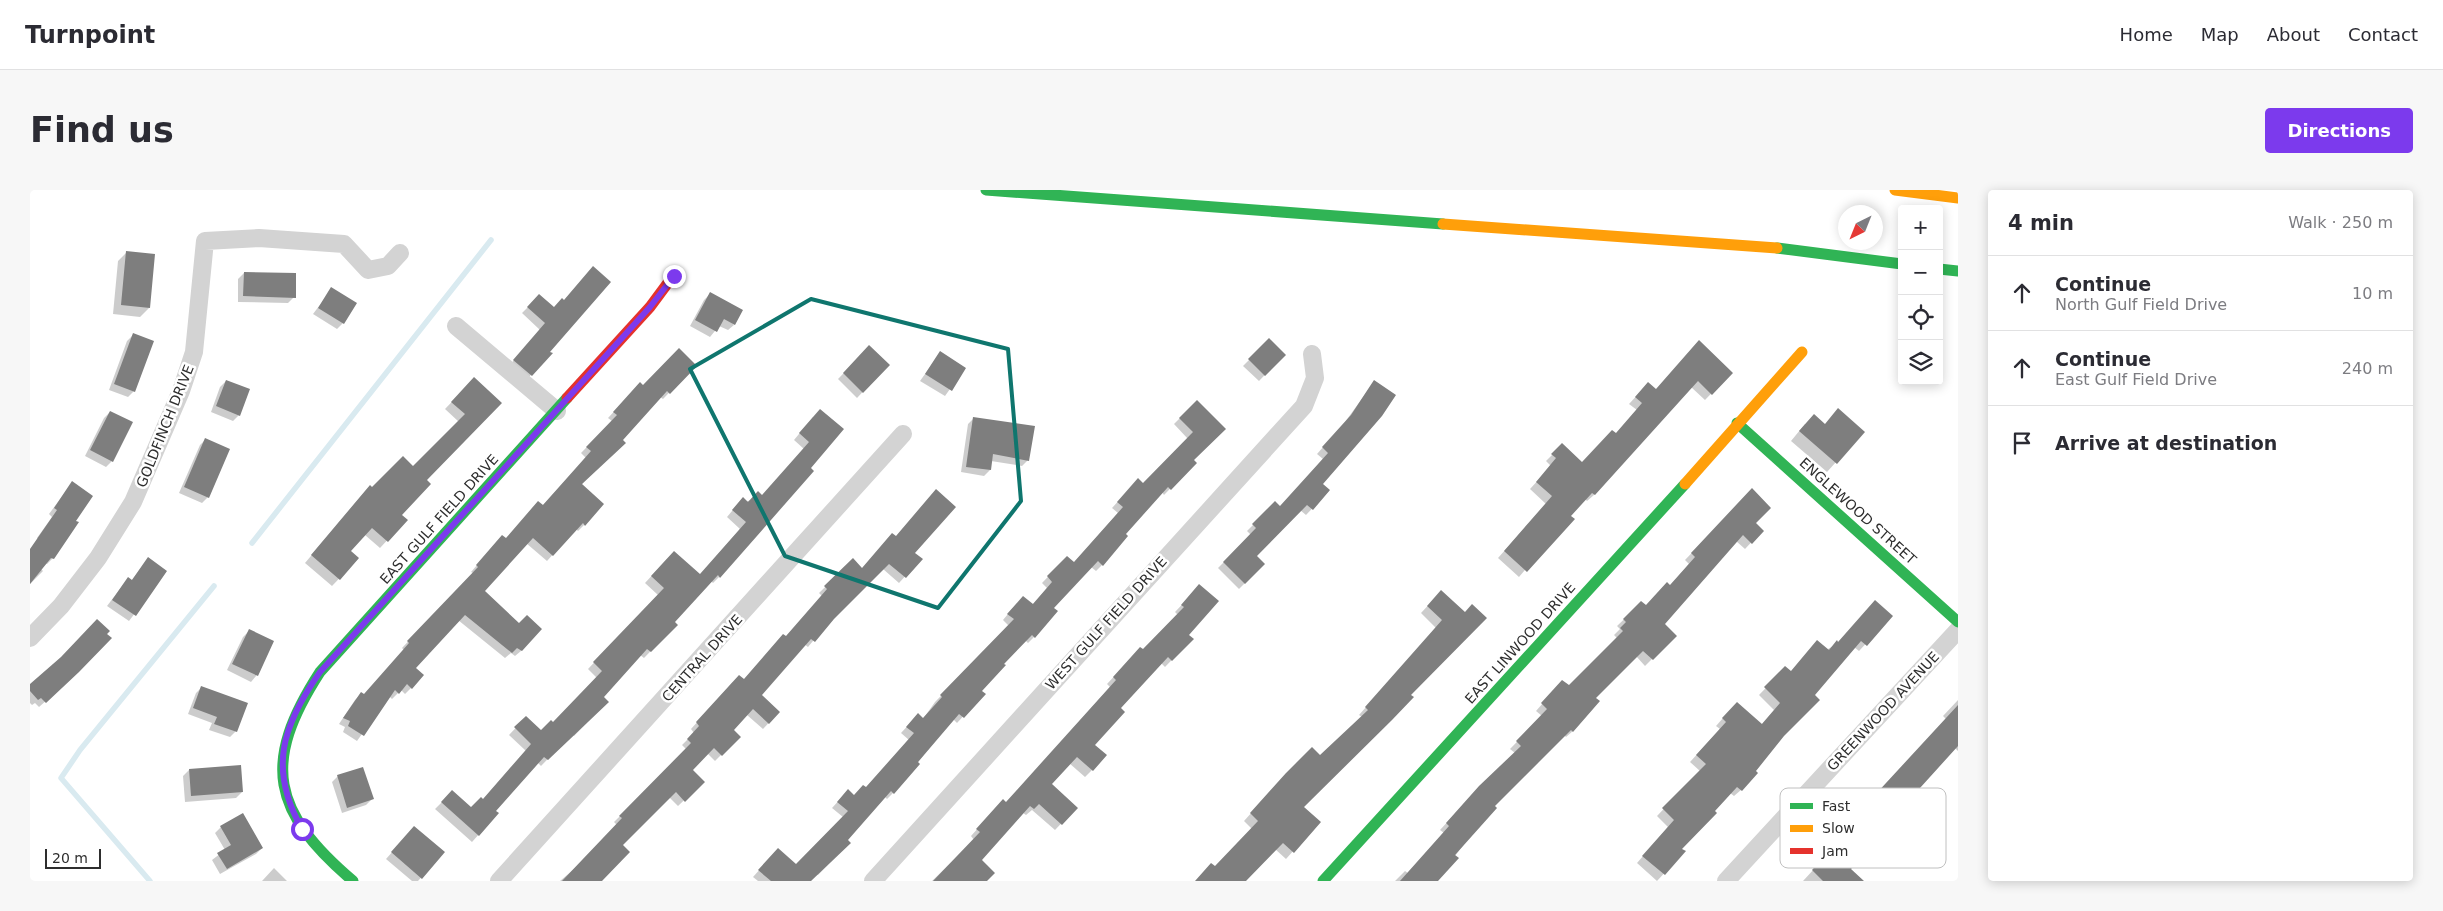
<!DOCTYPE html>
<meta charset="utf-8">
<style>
:root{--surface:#fff;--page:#f7f7f7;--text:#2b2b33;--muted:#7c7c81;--line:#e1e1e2;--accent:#7c3aed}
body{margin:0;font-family:"DejaVu Sans",sans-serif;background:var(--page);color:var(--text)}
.controls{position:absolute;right:15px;top:15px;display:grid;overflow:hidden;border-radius:5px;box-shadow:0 2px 12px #0003}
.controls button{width:45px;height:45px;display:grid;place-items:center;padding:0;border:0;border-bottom:1px solid var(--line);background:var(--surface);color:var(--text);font:25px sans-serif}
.compass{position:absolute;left:1808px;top:15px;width:45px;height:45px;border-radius:50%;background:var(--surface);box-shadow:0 2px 12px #0003;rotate:223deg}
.scale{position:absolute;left:15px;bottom:12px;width:56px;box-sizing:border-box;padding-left:5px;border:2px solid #2e2e2e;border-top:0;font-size:14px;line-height:18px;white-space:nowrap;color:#2e2e2e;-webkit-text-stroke:4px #fff;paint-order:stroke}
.stop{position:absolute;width:15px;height:15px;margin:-11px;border:4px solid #7c3aed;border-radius:50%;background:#fff}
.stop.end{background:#7c3aed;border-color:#fff;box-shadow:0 1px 5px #0008}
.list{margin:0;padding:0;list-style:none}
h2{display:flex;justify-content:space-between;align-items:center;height:65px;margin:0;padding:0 20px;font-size:21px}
h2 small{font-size:16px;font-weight:400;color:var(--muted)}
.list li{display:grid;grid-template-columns:32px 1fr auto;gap:15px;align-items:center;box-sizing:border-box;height:75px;padding:0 20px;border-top:1px solid var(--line)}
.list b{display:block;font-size:19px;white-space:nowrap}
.list p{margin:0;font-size:16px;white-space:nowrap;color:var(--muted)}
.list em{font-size:16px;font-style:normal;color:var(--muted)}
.icon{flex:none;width:28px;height:28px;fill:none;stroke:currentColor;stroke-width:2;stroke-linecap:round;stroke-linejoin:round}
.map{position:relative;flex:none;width:1928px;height:691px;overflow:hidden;border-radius:5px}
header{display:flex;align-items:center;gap:30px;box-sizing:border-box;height:70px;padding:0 25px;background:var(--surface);border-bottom:1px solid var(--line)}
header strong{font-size:24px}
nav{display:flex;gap:28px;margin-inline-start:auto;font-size:18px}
.intro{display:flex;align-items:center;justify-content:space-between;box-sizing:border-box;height:120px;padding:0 30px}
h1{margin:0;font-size:35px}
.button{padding:12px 22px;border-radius:5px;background:var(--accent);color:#fff;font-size:18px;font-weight:700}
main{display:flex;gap:30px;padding:0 30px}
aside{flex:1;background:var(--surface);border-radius:5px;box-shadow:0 2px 12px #0003}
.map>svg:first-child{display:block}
.shadow{fill:#0003}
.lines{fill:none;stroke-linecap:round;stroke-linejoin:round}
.stream{stroke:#d9eaf0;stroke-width:5.5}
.building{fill:#7e7e7e}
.street{stroke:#d3d3d3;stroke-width:18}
.fast{stroke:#30b455;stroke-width:11}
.slow{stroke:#ff9f0a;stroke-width:11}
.jam{stroke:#e5322d;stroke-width:11}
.route{stroke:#7c3aed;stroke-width:6}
.marked{fill:none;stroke:#0f766e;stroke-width:4;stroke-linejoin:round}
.labels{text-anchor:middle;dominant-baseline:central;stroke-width:5;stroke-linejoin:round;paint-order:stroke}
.street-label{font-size:14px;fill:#2e2e2e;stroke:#fff}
.key{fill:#fff;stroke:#c0c0c0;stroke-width:1}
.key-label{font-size:14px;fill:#2e2e2e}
</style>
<header>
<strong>Turnpoint</strong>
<nav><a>Home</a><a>Map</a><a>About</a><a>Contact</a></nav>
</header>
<div class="intro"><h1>Find us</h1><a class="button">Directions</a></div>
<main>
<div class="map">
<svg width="1928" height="691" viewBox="0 0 1928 691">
<rect width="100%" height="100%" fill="#fff"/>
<!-- shadow -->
<path class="shadow" d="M 97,62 L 119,118 L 110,127 L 83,124 L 88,71 Z
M 214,83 L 264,107 L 258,113 L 208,112 L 208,89 Z
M 302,99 L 313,133 L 307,139 L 283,124 Z
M 680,104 L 704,135 L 698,140 L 689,136 L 680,147 L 660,136 L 674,110 Z
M 503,112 L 524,119 L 519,162 L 496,191 L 478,177 L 510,140 L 492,123 Z
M 103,145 L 104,201 L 98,207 L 79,200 L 97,151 Z
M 1239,150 L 1254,165 L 1229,191 L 1213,176 Z
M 839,157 L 858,175 L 827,208 L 808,189 Z
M 910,163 L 935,178 L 915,206 L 890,191 Z
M 665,176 L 633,209 L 630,207 L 551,295 L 554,335 L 548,341 L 546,339 L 517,371 L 496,353 L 453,402 L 489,435 L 510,439 L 491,461 L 485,466 L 481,463 L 475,468 L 428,430 L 384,478 L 381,498 L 375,504 L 371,500 L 362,509 L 359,506 L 327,551 L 313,542 L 315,537 L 309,534 L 325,510 L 331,504 L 334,505 L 374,460 L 372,458 L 443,383 L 441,382 L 466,353 L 475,350 L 512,316 L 556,268 L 551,263 L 582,231 L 578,228 L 604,200 Z
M 1701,183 L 1675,210 L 1661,197 L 1564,305 L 1557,311 L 1555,309 L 1489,387 L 1468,368 L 1516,314 L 1500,299 L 1521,276 L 1516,271 L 1532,255 L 1552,273 L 1586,244 L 1607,220 L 1599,214 L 1612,200 L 1626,200 Z
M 196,191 L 209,225 L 203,231 L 181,222 L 190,197 Z
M 1344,192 L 1291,294 L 1299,301 L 1276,325 L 1270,320 L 1225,366 L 1234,374 L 1209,399 L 1188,378 L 1221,345 L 1217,341 L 1245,313 L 1250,318 L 1293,269 L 1287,264 L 1315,232 Z
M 437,196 L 470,213 L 395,290 L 370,325 L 376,330 L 350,358 L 335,345 L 319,361 L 328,369 L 302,396 L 275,373 L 333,304 L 383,278 L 429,232 L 415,219 Z
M 1167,211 L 1162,270 L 1165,273 L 1134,305 L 1132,302 L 1094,344 L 1097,346 L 1072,375 L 1066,381 L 1061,377 L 1022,418 L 1004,447 L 998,453 L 995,450 L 950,501 L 954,504 L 927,533 L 923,529 L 863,603 L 857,609 L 855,607 L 816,651 L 819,653 L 788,685 L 786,683 L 779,691 L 728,691 L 723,687 L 742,666 L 766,675 L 813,627 L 802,618 L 812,607 L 824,606 L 835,599 L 879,550 L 871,543 L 882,531 L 893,529 L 905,512 L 979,436 L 973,430 L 987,413 L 1002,415 L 1017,398 L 1012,393 L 1037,367 L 1043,374 L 1088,323 L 1082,318 L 1102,296 L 1113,294 L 1158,249 L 1144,234 Z
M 80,222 L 82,271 L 76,277 L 55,266 L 74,228 Z
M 783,227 L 812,239 L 689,387 L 683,393 L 681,391 L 643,432 L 646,435 L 614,468 L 610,465 L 573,507 L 577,512 L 544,546 L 542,544 L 511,576 L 507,572 L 465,621 L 468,623 L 442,652 L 405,619 L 416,608 L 441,618 L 453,610 L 496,561 L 479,545 L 496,527 L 511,542 L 523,534 L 567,488 L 558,479 L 628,405 L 615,393 L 637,369 L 669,386 L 710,339 L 697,327 L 707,315 L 732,306 L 774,259 L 764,250 Z
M 944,228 L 998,270 L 992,276 L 961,271 L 960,280 L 954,286 L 931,282 L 938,234 Z
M 1775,234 L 1794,235 L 1833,242 L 1797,282 L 1761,251 Z
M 176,249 L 178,307 L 172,313 L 149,303 L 170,255 Z
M 42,293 L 23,368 L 17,374 L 15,373 L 11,379 L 13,381 L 0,394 L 0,362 L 12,351 L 7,348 L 22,327 L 19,324 Z
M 1722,300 L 1724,333 L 1732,341 L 1715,359 L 1706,351 L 1633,435 L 1645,446 L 1615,476 L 1606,466 L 1564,508 L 1543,541 L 1536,547 L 1534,545 L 1463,616 L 1406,691 L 1365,691 L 1375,681 L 1378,683 L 1414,643 L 1410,640 L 1443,604 L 1485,563 L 1480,559 L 1512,526 L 1506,521 L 1526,498 L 1539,497 L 1587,448 L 1584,445 L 1590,439 L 1587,436 L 1611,413 L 1615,417 L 1640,396 L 1659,374 L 1655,370 Z
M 884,363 L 891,369 L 869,393 L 853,379 L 802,428 L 778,457 L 774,454 L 730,505 L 749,522 L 733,539 L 717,525 L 702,540 L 709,547 L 685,571 L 677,563 L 661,580 L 673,592 L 648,616 L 639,607 L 592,655 L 562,691 L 530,691 L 544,679 L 587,635 L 584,632 L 657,560 L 652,555 L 664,543 L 661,539 L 703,492 L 714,490 L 756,447 L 792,406 L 789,403 L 823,370 L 832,379 Z
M 118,369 L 136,382 L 99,431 L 77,416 L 93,395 L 98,389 L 101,391 Z
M 1163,403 L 1157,445 L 1162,449 L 1135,477 L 1131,473 L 1090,518 L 1064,555 L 1075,565 L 1062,580 L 1055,587 L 1039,573 L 1020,595 L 1046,618 L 1025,640 L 1002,620 L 996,625 L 993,623 L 950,670 L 955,691 L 902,691 L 944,650 L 941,646 L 966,618 L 976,614 L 1080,497 L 1077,494 L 1104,465 L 1113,461 L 1148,425 L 1145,422 Z
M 1404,409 L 1435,423 L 1380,505 L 1273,617 L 1289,632 L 1256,669 L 1245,659 L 1214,691 L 1166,691 L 1185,678 L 1222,639 L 1214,631 L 1248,593 L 1290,567 L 1332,527 L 1329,525 L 1406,438 L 1391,423 Z
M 1862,426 L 1829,461 L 1824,457 L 1783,505 L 1711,600 L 1704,606 L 1700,603 L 1650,659 L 1654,662 L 1627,691 L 1607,673 L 1638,637 L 1627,626 L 1670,581 L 1660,572 L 1690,539 L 1686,536 L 1700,520 L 1731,535 L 1744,520 L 1729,505 L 1755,478 L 1760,482 L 1808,453 Z
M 219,441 L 243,452 L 226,486 L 221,492 L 197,480 L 213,447 Z
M 42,488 L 9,517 L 5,513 L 2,515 L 0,513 L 0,496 Z
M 172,497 L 206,541 L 200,547 L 179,540 L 182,533 L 158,524 L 166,503 Z
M 1928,510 L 1928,561 L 1925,558 L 1889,598 L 1877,629 L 1871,634 L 1864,628 L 1819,679 L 1826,691 L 1773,691 L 1807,654 L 1804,652 L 1916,529 L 1913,526 Z
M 159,580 L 212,602 L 206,608 L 155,612 L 153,586 Z
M 308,586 L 342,609 L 336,615 L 312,623 L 302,592 Z
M 191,637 L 232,658 L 226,664 L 190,684 L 182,670 L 195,660 L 185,643 Z
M 379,643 L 413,663 L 388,691 L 382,691 L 356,669 Z
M 244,678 L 257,691 L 232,691 Z"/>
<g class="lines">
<!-- stream -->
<path class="stream" d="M 222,353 L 461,50
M 120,691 L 31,588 L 50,560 L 184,396"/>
</g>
<!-- building -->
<path class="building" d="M 96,61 L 125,64 L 120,118 L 91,115 Z
M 563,76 L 581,92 L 520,162 L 523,163 L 502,186 L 483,170 L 515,133 L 497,117 L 509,104 L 524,117 L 532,108 L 534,110 Z
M 214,82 L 266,83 L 266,108 L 213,106 Z
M 301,97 L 327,113 L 314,134 L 288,118 Z
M 680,102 L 713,120 L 705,135 L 694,129 L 687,142 L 665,130 Z
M 103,143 L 124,151 L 105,202 L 84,194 Z
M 1239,148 L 1256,165 L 1235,186 L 1218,169 Z
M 1669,150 L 1703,183 L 1682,205 L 1668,191 L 1565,305 L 1562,303 L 1541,326 L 1545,329 L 1497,382 L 1474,361 L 1522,306 L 1506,292 L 1526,268 L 1521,264 L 1532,253 L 1552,272 L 1582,240 L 1586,243 L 1612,213 L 1605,207 L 1618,192 L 1626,199 Z
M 839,155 L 860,175 L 833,203 L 813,183 Z
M 649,158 L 667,176 L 640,204 L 637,201 L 593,250 L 596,253 L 552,294 L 574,314 L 555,336 L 553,333 L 523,366 L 503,348 L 455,401 L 489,433 L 497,425 L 512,439 L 492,461 L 487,458 L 482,463 L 435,425 L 386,478 L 394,485 L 382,499 L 377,494 L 369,504 L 365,500 L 334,546 L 318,536 L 320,531 L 313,528 L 331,502 L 334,504 L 379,453 L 377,451 L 448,377 L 446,375 L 472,345 L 476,348 L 508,311 L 513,315 L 561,261 L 556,257 L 587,225 L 583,222 L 610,192 L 613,195 Z
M 910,161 L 936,178 L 922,201 L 895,184 Z
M 444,187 L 472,213 L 397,290 L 401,294 L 372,325 L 378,330 L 358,352 L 342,338 L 321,361 L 329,368 L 310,390 L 281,365 L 340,295 L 342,297 L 373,266 L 383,276 L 435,224 L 421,212 Z
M 196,190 L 220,199 L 210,226 L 186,216 Z
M 1344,190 L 1366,205 L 1352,226 L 1293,294 L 1300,300 L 1283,320 L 1277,315 L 1227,366 L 1235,374 L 1215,394 L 1193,372 L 1226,338 L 1222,334 L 1245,311 L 1250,316 L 1298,263 L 1292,257 L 1321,225 Z
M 1167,210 L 1196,239 L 1164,270 L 1167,273 L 1141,300 L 1138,297 L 1096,344 L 1098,346 L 1073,376 L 1068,371 L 1024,418 L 1028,421 L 1005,448 L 1002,445 L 974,474 L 976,475 L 952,501 L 956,504 L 934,528 L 929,524 L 888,572 L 890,574 L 864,604 L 861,601 L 818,650 L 821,653 L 781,691 L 741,691 L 728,680 L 748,658 L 766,674 L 818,621 L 807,612 L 818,599 L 824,605 L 833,595 L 836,597 L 884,543 L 876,537 L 888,523 L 893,528 L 912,507 L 910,505 L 984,429 L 977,424 L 993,406 L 1003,414 L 1022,392 L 1017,386 L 1037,366 L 1044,372 L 1093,317 L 1087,312 L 1108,288 L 1113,293 L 1163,242 L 1149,228 Z
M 1808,218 L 1835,242 L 1807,274 L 1769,241 L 1784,224 L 1795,234 Z
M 790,219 L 814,239 L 781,278 L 784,281 L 690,388 L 688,385 L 645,432 L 648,435 L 621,462 L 617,459 L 574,507 L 579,512 L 518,570 L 514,567 L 466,621 L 469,623 L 449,646 L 411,612 L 422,600 L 441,617 L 451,607 L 453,609 L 501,554 L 484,537 L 496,526 L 511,540 L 521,530 L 523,532 L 572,481 L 563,472 L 634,398 L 621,386 L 644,361 L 670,384 L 716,332 L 702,320 L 713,307 L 718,312 L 728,301 L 732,305 L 779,252 L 769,243 Z
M 80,221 L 103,232 L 83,272 L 60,260 Z
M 943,227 L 1005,236 L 999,271 L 963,264 L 961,280 L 936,277 Z
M 175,248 L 200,259 L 179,308 L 154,297 Z
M 42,291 L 63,306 L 46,331 L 49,332 L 24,369 L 21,368 L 0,394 L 0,359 L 27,320 L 24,318 Z
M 1722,298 L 1741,318 L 1726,333 L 1734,341 L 1722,354 L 1713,345 L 1635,434 L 1647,446 L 1623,470 L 1613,461 L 1566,508 L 1570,511 L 1543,542 L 1541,540 L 1465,616 L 1467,618 L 1425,665 L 1429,668 L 1408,691 L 1370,691 L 1419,636 L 1416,633 L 1449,596 L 1491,556 L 1486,551 L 1517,519 L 1511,513 L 1532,490 L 1539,495 L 1593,441 L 1590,438 L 1596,432 L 1593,429 L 1611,411 L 1616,415 L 1637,392 L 1640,395 L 1665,367 L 1661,363 Z
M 906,299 L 926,317 L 885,363 L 893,369 L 876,388 L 859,374 L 804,429 L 785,452 L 781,449 L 732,505 L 750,522 L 739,534 L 723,519 L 704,540 L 711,547 L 692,566 L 684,558 L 663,580 L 675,592 L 655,612 L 646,602 L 593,655 L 600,662 L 572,691 L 532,691 L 592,628 L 589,626 L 661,553 L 657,549 L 669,536 L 666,532 L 709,485 L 714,489 L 753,444 L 756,446 L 797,399 L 794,396 L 823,368 L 832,378 L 862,343 L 866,346 Z
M 118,367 L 137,381 L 106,426 L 82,410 L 98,387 L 102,390 Z
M 1169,394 L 1189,411 L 1159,445 L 1164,449 L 1142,471 L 1138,467 L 1091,518 L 1095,522 L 1065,555 L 1077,565 L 1063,581 L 1047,567 L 1022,594 L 1048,618 L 1032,635 L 1009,614 L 1004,619 L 1000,616 L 952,670 L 965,683 L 957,691 L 903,691 L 950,642 L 946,639 L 973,609 L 976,612 L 1086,490 L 1083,487 L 1110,457 L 1113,459 L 1154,417 L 1151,415 Z
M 1411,400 L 1435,422 L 1442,414 L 1457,428 L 1381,505 L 1384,507 L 1362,530 L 1274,617 L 1291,632 L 1264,663 L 1253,653 L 1216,691 L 1165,691 L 1181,673 L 1185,676 L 1228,631 L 1220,623 L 1256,583 L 1282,557 L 1290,565 L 1338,520 L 1335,517 L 1412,430 L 1397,416 Z
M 1845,410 L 1863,426 L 1837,456 L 1831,451 L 1785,505 L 1790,510 L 1754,546 L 1726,581 L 1728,583 L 1712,601 L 1707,597 L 1685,621 L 1687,623 L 1652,659 L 1656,661 L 1635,685 L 1612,666 L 1644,630 L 1632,618 L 1676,574 L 1666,565 L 1696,532 L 1692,528 L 1707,512 L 1732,534 L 1750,513 L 1734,497 L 1755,476 L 1761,481 L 1787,450 L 1799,460 L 1807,450 L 1808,452 Z
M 67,429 L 80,441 L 77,444 L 82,448 L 49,482 L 16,513 L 11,508 L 8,510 L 0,501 L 0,494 L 31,467 Z
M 219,439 L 244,451 L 228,486 L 202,474 Z
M 171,496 L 218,513 L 207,542 L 184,534 L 187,527 L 163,518 Z
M 1928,515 L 1928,556 L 1890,598 L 1899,606 L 1878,630 L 1871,623 L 1821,679 L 1834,691 L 1793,691 L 1782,680 L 1811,648 L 1809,645 L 1832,619 Z
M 211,575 L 213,602 L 161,606 L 159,579 Z
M 333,577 L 344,609 L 317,618 L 307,585 Z
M 213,623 L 233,658 L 197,679 L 187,663 L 201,655 L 190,636 Z
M 384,636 L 415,662 L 392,689 L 361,662 Z"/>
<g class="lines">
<!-- street -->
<path class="street" d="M 426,136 L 527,221
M 0,448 L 31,416 L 68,368 L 103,312 L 151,201 L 164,162 L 175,51 L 229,48 L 314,54 L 338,80 L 358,76 L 370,63
M 469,691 L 873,244
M 843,691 L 1274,216 L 1285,188 L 1282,164
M 1696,691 L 1928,440"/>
<!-- fast -->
<path class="fast" d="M 956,0 L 1413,34
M 1747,58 L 1872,74
M 1909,79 L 1928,81
M 1707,233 L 1928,432
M 323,691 C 242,622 231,573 290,482 L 537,208
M 1293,691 L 1655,294"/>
<!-- slow -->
<path class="slow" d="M 1865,0 L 1928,8
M 1413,34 L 1747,58
M 1655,294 L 1772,162"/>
<!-- jam -->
<path class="jam" d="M 537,208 L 620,117 L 643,86"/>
</g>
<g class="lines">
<!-- route -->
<path class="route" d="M 272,639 C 238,579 252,536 290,482 L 620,117 L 644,86"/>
</g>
<!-- marked area -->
<path class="marked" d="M 781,109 L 978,159 L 991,311 L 908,418 L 755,366 L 660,179 Z"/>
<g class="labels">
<!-- street labels -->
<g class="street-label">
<text transform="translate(135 236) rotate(-68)">GOLDFINCH DRIVE</text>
<text transform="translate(1828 321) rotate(42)">ENGLEWOOD STREET</text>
<text transform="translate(409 329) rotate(-48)">EAST GULF FIELD DRIVE</text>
<text transform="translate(1076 433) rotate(-48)">WEST GULF FIELD DRIVE</text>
<text transform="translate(1490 453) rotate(-48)">EAST LINWOOD DRIVE</text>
<text transform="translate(672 468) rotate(-48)">CENTRAL DRIVE</text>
<text transform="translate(1853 521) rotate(-47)">GREENWOOD AVENUE</text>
</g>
</g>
<!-- legend -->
<rect x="1750" y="598" width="166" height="80" rx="8" class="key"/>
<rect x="1760" y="613" width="23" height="6" fill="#30b455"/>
<rect x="1760" y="635" width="23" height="7" fill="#ff9f0a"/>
<rect x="1760" y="658" width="23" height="6" fill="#e5322d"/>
<g class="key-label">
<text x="1792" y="621">Fast</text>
<text x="1792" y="643">Slow</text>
<text x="1792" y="666">Jam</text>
</g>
</svg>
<div class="controls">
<button>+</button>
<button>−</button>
<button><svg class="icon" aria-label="locate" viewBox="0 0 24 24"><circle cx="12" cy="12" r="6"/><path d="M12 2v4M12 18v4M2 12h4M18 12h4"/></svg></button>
<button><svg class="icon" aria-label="layers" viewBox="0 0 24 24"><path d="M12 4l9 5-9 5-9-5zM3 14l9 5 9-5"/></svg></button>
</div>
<svg class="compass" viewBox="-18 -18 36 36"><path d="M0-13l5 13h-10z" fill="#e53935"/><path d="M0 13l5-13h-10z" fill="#7c7c81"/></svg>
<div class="scale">20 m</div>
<div class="stop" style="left:272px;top:639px"></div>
<div class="stop end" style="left:644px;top:86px"></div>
</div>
<aside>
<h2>4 min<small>Walk · 250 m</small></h2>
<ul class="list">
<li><svg class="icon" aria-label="ahead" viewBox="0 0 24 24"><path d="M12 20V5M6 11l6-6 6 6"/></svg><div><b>Continue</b><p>North Gulf Field Drive</p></div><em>10 m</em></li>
<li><svg class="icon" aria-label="ahead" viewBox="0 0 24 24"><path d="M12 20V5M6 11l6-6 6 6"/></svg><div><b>Continue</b><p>East Gulf Field Drive</p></div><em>240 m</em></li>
<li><svg class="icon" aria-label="arrive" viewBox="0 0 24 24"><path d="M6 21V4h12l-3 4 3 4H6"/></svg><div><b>Arrive at destination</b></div></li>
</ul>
</aside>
</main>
